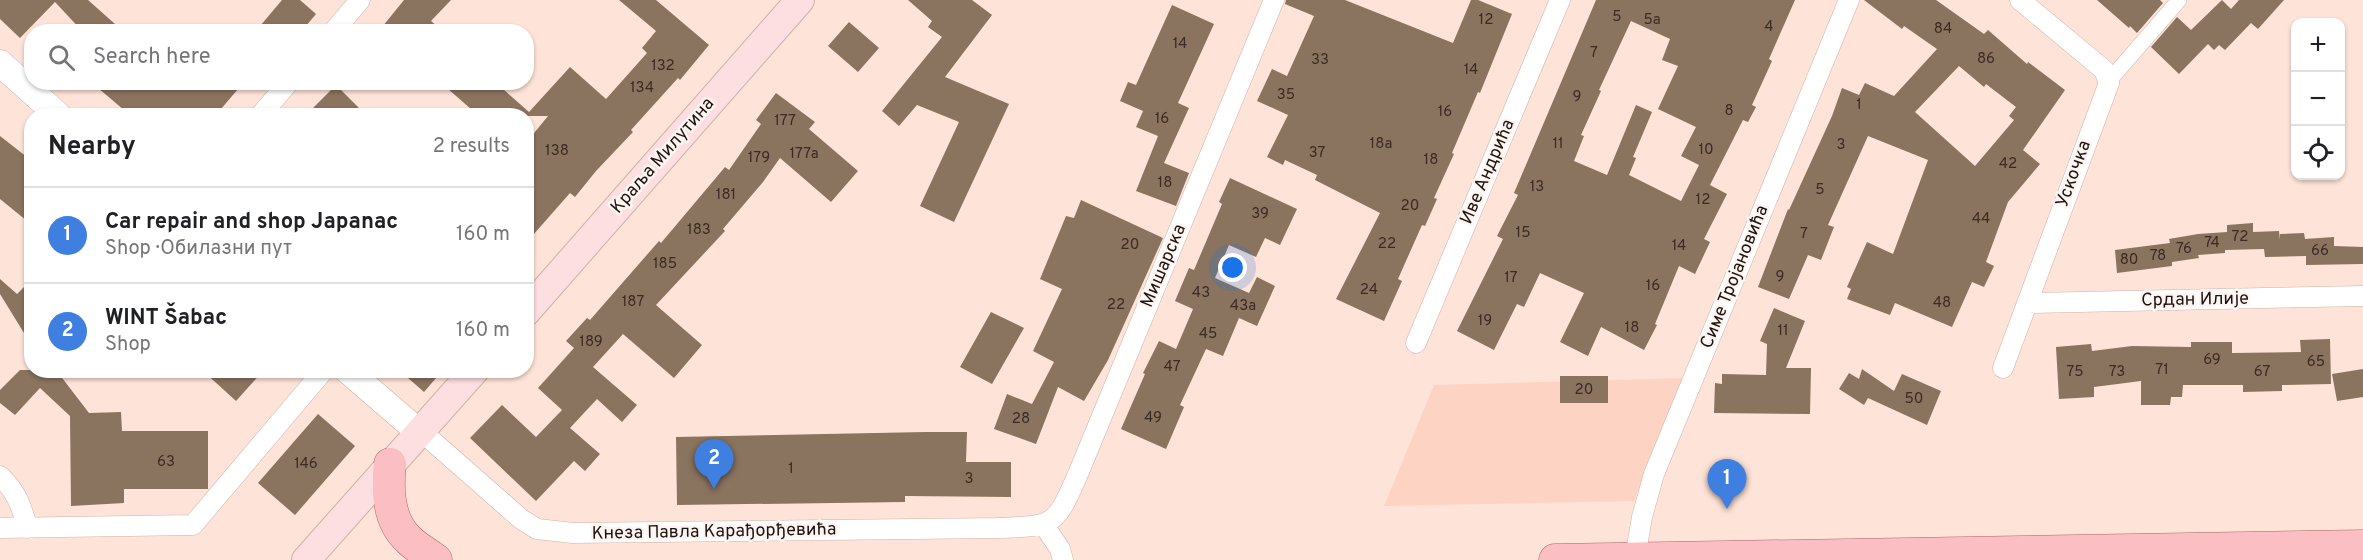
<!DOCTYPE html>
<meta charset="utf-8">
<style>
:root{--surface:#fff;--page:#f2f2f2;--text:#202124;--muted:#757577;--line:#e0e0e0;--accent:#1a73e8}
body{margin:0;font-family:Overpass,sans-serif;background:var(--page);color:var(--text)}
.controls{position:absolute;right:18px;top:18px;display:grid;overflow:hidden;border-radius:12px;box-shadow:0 2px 4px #0004}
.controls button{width:54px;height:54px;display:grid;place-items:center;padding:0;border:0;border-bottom:2px solid var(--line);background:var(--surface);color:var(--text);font:30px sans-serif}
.you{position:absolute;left:1233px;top:268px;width:21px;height:21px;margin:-15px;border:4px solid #fff;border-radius:50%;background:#1a73e8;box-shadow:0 0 0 9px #1a73e833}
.badge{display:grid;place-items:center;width:39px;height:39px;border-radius:50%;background:var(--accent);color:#fff;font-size:20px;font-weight:700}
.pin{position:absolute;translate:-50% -50px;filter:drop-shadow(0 2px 3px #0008)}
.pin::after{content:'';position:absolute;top:32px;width:21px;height:18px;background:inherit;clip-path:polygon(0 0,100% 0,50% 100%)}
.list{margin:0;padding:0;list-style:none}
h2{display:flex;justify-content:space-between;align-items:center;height:78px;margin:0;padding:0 24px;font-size:26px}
h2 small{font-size:20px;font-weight:400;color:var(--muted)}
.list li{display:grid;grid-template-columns:39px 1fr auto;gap:18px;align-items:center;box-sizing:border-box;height:96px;padding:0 24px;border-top:2px solid var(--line)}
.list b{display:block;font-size:22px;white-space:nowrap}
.list p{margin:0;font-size:20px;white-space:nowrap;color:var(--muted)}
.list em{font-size:20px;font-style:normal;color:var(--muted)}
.icon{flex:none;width:33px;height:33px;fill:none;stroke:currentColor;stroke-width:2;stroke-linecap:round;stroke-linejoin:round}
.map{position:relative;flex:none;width:2363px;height:560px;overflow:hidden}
.search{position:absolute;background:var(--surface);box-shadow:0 2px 4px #0004;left:24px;top:24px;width:510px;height:66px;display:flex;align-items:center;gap:15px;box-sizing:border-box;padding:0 21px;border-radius:24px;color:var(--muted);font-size:22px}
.panel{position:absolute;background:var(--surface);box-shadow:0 2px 4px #0004;left:24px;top:108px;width:510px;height:270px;border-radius:24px}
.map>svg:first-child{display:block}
.built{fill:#fdd4c3}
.building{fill:#8a735f;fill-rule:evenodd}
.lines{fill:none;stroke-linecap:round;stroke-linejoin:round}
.pedestrian-casing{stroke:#d1b1a4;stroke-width:16}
.minor-casing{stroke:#d1b1a4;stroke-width:21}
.tertiary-casing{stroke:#d1b1a4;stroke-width:27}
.secondary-casing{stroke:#d1b1a4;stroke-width:30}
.primary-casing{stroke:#ac666a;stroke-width:33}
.pedestrian{stroke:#fff;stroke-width:15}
.minor{stroke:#fff;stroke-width:20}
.tertiary{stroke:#fff;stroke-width:26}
.secondary{stroke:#fddee1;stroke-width:28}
.primary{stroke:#fbbec3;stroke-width:32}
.labels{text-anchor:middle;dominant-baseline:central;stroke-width:5;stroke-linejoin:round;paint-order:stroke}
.number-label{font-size:15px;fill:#3a2b23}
.street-label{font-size:18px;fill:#1f130f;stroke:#fcf5f2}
</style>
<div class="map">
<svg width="2363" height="560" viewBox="0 0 2363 560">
<rect width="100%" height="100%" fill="#fee3d8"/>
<!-- built -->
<path class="built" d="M 1684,378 L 1634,501 L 1384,506 L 1434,385 Z"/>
<!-- building -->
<path class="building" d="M 0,0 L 88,0 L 124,32 L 83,32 L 55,2 L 20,38 L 0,19 Z
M 282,0 L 300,0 L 316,14 L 301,32 L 255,32 Z
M 404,0 L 451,0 L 431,21 L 444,32 L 378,32 Z
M 619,0 L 656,0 L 709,45 L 680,80 L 678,78 L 631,130 L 633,132 L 596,171 L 575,197 L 570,193 L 526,243 L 526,143 L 548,116 L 479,116 L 440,82 L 495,82 L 529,112 L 570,67 L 606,99 L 647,53 L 642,48 L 656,31 Z
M 908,0 L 972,0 L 992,15 L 945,77 L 1009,104 L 954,222 L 920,206 L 959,122 L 917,105 L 899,126 L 882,111 L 942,37 L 928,27 L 932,21 Z
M 1286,0 L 1345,0 L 1453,43 L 1471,0 L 1478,0 L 1512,14 L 1480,93 L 1478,92 L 1452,153 L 1454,154 L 1434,198 L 1437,199 L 1425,226 L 1422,225 L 1398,279 L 1402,281 L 1384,321 L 1336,299 L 1380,213 L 1315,180 L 1317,175 L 1285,160 L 1283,165 L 1267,157 L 1288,115 L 1257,101 L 1272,69 L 1287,76 L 1314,16 L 1285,4 Z
M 1596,0 L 1795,0 L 1769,59 L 1772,61 L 1752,105 L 1756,107 L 1748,122 L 1743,120 L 1710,185 L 1727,194 L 1704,239 L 1710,242 L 1695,274 L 1679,266 L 1655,324 L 1657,325 L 1644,350 L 1601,327 L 1588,356 L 1560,342 L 1584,293 L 1540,273 L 1524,307 L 1517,304 L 1494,350 L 1457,331 L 1503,239 L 1497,236 L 1518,195 L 1514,193 ZM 1631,21 L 1670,39 L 1662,60 L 1678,66 L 1658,109 L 1696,127 L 1681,156 L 1699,165 L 1681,201 L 1629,175 L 1636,158 L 1633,157 L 1652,112 L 1636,105 L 1607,175 L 1574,161 L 1584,136 L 1581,135 L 1601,91 L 1599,90 Z
M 1864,0 L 1936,0 L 1984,34 L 1988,30 L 2027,64 L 2028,62 L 2065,90 L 2023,150 L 2040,164 L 2008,202 L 1986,262 L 1994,266 L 1984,287 L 1972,282 L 1952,327 L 1895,303 L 1890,315 L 1847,299 L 1851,289 L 1847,287 L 1867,242 L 1893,254 L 1928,160 L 1868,136 L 1828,225 L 1834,227 L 1821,260 L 1808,255 L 1789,299 L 1758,287 L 1788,209 L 1789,210 L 1832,116 L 1842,88 L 1859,95 L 1865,83 L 1894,96 L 1937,49 L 1904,26 L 1902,29 ZM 1959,66 L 1984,87 L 1986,84 L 2016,107 L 2009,116 L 2014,120 L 1975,166 L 1915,112 Z
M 2097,0 L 2160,0 L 2163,3 L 2137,33 L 2130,26 L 2129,28 Z
M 2222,0 L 2231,9 L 2239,0 L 2284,0 L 2258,29 L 2251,23 L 2225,50 L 2219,45 L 2214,50 L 2208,44 L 2179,74 L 2151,47 L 2177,17 L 2191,30 Z
M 1172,5 L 1214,24 L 1178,103 L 1189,108 L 1164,163 L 1189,173 L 1176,206 L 1136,191 L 1158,136 L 1136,127 L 1143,111 L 1120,101 L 1128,82 L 1136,85 Z
M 849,22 L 879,48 L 858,72 L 828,46 Z
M 91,82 L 244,82 L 215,116 L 131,116 Z
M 336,85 L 367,116 L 305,116 Z
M 776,93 L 815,122 L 809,129 L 858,171 L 831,202 L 780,158 L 763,182 L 723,229 L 725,231 L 656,305 L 702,345 L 674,378 L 623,334 L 593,367 L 637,405 L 622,422 L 597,399 L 570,428 L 600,454 L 585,471 L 574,461 L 536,501 L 470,438 L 502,405 L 536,437 L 562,410 L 538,388 L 574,348 L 566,341 L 587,318 L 590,320 L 659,241 L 661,243 L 725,167 L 729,170 L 761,124 L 756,120 Z
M 0,136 L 32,161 L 32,225 L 0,199 Z
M 1230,178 L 1297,209 L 1280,245 L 1265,238 L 1256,257 L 1229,245 L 1215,278 L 1249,293 L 1257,277 L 1275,286 L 1257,326 L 1239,318 L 1223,356 L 1206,349 L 1180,405 L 1184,407 L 1166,449 L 1121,429 L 1145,374 L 1143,373 L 1159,341 L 1176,349 L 1193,309 L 1175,301 L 1189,268 L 1194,270 L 1222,204 L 1219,202 Z
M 1081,200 L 1163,238 L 1108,360 L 1084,401 L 1058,387 L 1036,444 L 994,429 L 1007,394 L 1032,404 L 1054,362 L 1033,351 L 1062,289 L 1040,279 L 1066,216 L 1074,218 Z
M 2253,223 L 2253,232 L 2279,231 L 2280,240 L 2280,234 L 2304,233 L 2305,239 L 2334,237 L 2334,246 L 2363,247 L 2363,264 L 2306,265 L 2306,256 L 2265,257 L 2264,249 L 2225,250 L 2225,253 L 2198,255 L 2199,258 L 2172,262 L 2172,266 L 2117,273 L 2115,250 L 2170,243 L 2169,239 L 2198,234 L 2227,232 L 2227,225 Z
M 0,279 L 17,294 L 32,279 L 32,346 L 0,294 Z
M 1774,308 L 1805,321 L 1786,368 L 1811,368 L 1810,414 L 1714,413 L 1715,383 L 1722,384 L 1722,374 L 1766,375 L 1767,344 L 1760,341 Z
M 991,312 L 1024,328 L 992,384 L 960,367 Z
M 2330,339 L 2331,384 L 2282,385 L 2282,391 L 2243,392 L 2243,385 L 2183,385 L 2182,397 L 2171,397 L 2170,405 L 2141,405 L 2141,381 L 2094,387 L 2094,397 L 2059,399 L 2056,347 L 2091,344 L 2092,351 L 2132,346 L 2191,347 L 2191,342 L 2232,342 L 2232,353 L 2301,352 L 2300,340 Z
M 1862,369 L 1894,391 L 1902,374 L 1941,391 L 1927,425 L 1868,398 L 1864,405 L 1839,389 L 1849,373 L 1859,379 Z
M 2363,369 L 2363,397 L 2337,401 L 2332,374 Z
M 20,370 L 56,370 L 89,413 L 121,412 L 122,431 L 208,431 L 208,489 L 124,489 L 124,503 L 71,506 L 70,416 L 40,388 L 15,415 L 0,403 L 0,390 Z
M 202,370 L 264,370 L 236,401 Z
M 399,370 L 443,370 L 424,392 Z
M 1560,376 L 1608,376 L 1608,403 L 1560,403 Z
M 318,414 L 355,446 L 295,515 L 258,483 Z
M 926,432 L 967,432 L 966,462 L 1011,462 L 1011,497 L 905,496 L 905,502 L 677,505 L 676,437 Z"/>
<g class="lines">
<defs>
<path id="pedestrian" d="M 2109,81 L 2179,0"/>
<path id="minor" d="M 333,32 L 360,0
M 260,116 L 289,82
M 2027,303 L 2363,296
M 1416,343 L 1560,0
M 2003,368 L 2109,83 L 2104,70 L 2020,0
M 422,432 L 521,519 L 537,529 L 573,533 L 997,528 C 1054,526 1055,527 1078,474 L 1274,0
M 0,476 C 16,491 22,506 27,528
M 1043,524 L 1060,549 L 1063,560
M 0,528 L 193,525 L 324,370
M 1635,558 L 1642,517 L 1654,474 L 1849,0"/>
<path id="tertiary" d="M 0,63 L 59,116
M 347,370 L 420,433"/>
<path id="secondary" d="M 526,312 L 800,0
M 306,560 L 475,370"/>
<path id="primary" d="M 390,464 C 387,491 388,521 409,540 C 417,548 427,553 436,560
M 1555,560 L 2363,546"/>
</defs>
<!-- pedestrian casing -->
<use href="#pedestrian" class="pedestrian-casing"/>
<!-- minor casing -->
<use href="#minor" class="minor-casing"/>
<!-- tertiary casing -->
<use href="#tertiary" class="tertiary-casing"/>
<!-- secondary casing -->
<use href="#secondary" class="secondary-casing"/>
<!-- primary casing -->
<use href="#primary" class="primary-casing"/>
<!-- pedestrian -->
<use href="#pedestrian" class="pedestrian"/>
<!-- minor -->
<use href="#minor" class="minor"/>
<!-- tertiary -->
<use href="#tertiary" class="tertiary"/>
<!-- secondary -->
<use href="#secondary" class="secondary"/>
<!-- primary -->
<use href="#primary" class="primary"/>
</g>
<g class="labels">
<!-- number labels -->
<g class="number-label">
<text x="1617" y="17">5</text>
<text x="1486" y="20">12</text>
<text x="1652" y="20">5a</text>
<text x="1769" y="27">4</text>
<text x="1943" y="29">84</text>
<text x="1180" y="44">14</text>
<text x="1594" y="53">7</text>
<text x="1986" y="59">86</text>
<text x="1320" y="60">33</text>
<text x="663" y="66">132</text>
<text x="1471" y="70">14</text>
<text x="642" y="88">134</text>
<text x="1286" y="95">35</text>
<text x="1577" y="97">9</text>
<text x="1859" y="105">1</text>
<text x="1729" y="111">8</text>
<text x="1445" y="112">16</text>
<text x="1162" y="119">16</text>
<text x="785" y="121">177</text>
<text x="1381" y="144">18a</text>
<text x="1558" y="144">11</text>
<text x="1841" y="145">3</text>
<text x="1706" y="150">10</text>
<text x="557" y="151">138</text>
<text x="1317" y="153">37</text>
<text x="804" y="154">177a</text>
<text x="759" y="158">179</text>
<text x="1431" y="160">18</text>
<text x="2008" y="164">42</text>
<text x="1165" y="183">18</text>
<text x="1537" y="187">13</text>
<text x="1820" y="190">5</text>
<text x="726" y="195">181</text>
<text x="1703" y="200">12</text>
<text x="1410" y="206">20</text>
<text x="1260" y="214">39</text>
<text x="1981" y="219">44</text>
<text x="699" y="230">183</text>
<text x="1523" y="233">15</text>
<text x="1804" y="234">7</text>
<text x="2240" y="237">72</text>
<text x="2212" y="243">74</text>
<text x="1387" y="244">22</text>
<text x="1130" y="245">20</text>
<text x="1679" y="246">14</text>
<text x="2184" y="249">76</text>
<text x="2320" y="251">66</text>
<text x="2158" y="256">78</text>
<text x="2129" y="260">80</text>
<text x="665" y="264">185</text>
<text x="1780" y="277">9</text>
<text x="1511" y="278">17</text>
<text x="1653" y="286">16</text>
<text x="1369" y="290">24</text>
<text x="1201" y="293">43</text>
<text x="633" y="302">187</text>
<text x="1942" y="303">48</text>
<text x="1116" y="305">22</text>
<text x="1243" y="306">43a</text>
<text x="1485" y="321">19</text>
<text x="1632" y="328">18</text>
<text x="1783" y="331">11</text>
<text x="1208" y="334">45</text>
<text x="591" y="342">189</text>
<text x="2212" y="360">69</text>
<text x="2316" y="362">65</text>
<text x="1172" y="367">47</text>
<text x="2162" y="370">71</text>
<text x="2075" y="372">75</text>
<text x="2117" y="372">73</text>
<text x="2262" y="372">67</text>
<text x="1584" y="390">20</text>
<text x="1914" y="399">50</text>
<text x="1153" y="418">49</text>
<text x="1021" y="419">28</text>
<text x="166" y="462">63</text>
<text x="306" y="464">146</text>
<text x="791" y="469">1</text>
<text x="969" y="479">3</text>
</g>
<!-- street labels -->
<g class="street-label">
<text transform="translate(663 156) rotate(-49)">Краља Милутина</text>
<text transform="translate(1488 172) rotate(-67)">Иве Андрића</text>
<text transform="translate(2074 174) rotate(-70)">Ускочка</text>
<text transform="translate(1164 266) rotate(-67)">Мишарска</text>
<text transform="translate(1735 277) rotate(-68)">Симе Тројановића</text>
<text transform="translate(2195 300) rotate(-1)">Срдан Илије</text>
<text transform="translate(714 532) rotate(-1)">Кнеза Павла Карађорђевића</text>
</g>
</g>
</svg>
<div class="controls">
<button>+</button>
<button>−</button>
<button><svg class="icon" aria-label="locate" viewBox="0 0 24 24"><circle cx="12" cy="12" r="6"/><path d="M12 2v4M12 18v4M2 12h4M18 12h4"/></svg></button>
</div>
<div class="you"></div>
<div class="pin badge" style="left:1727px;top:509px;background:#3f7fe0">1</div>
<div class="pin badge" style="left:714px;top:489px;background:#3f7fe0">2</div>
<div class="search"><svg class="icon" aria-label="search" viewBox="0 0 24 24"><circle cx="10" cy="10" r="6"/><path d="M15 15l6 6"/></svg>Search here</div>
<section class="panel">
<h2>Nearby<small>2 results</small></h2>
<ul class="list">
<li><span class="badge" style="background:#3f7fe0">1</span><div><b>Car repair and shop Japanac</b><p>Shop · Обилазни пут</p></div><em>160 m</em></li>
<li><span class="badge" style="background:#3f7fe0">2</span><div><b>WINT Šabac</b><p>Shop</p></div><em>160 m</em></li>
</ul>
</section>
</div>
